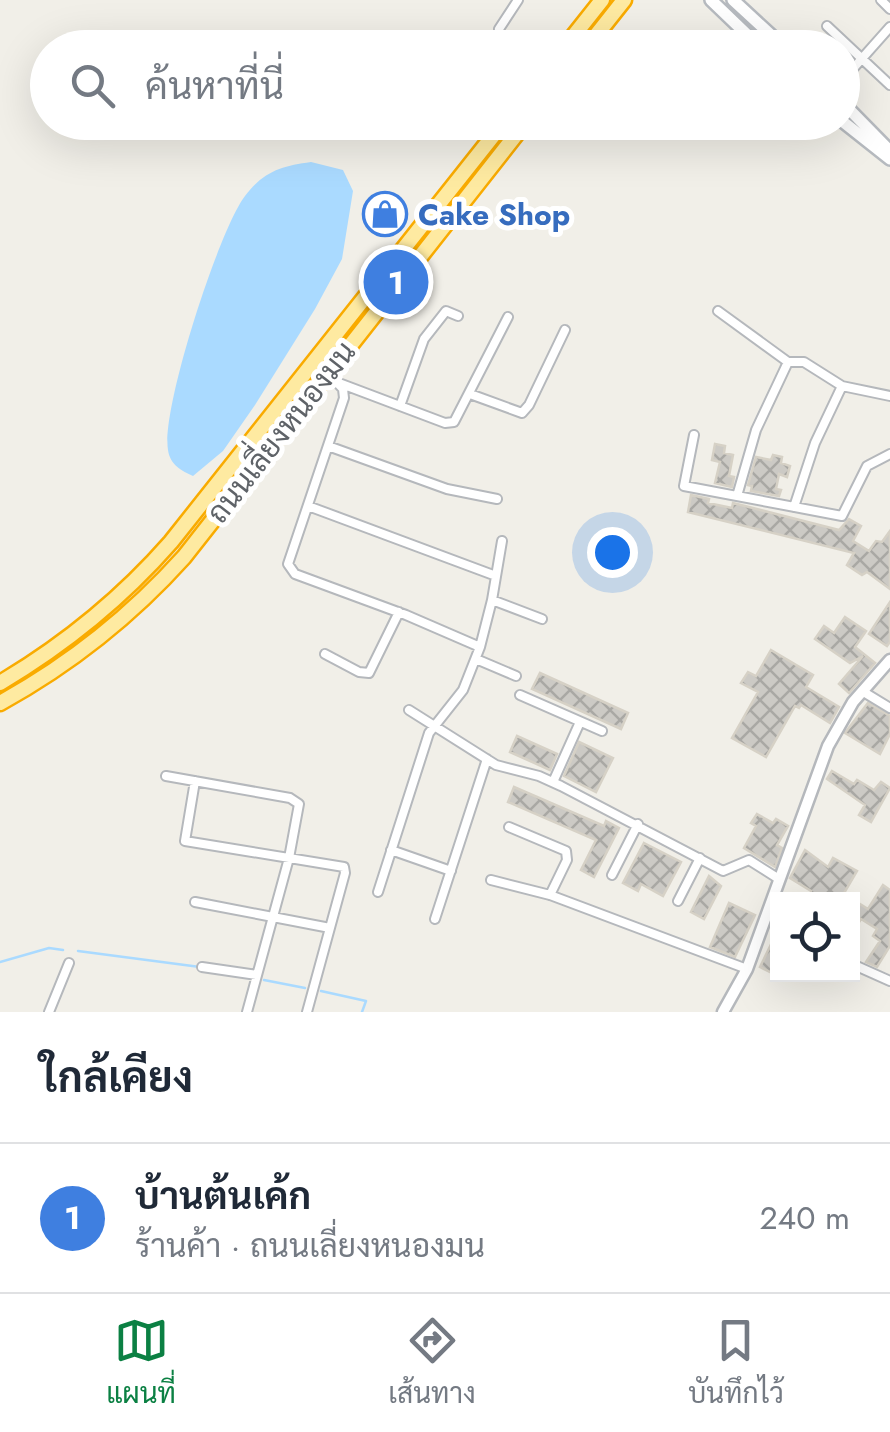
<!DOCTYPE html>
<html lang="th">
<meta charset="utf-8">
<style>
:root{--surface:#fff;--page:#f6f6f7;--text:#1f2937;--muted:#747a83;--line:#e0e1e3;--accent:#0b8043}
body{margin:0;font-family:Jost,Sarabun,sans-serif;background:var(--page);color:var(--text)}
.controls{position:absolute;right:30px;bottom:30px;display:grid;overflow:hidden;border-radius:0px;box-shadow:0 10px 40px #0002}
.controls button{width:90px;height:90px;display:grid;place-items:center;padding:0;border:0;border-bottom:2px solid var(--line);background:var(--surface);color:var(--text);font:50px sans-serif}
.you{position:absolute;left:612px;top:552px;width:35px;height:35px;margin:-25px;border:8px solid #fff;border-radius:50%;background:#1a73e8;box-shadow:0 0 0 15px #1a73e833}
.badge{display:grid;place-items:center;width:65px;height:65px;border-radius:50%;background:var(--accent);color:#fff;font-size:32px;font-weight:700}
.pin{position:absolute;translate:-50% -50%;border:5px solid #fff;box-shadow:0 2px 10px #0006}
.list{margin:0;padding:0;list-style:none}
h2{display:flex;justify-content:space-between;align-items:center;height:130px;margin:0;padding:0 40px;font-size:42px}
h2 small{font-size:32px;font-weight:400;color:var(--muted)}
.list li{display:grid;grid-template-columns:65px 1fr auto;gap:30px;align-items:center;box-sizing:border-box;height:150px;padding:0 40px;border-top:2px solid var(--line)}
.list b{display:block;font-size:38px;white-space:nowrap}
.list p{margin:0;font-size:32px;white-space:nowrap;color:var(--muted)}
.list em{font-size:32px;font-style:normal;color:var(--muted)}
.icon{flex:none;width:55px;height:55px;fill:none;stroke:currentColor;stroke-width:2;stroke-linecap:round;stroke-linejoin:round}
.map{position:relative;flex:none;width:890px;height:1012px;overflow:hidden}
.search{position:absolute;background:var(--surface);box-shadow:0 10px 40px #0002;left:30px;right:30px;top:30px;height:110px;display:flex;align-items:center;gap:25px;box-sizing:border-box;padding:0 35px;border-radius:55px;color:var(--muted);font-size:38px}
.sheet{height:280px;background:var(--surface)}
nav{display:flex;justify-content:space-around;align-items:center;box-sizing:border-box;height:140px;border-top:2px solid var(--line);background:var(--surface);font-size:28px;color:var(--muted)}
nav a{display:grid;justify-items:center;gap:5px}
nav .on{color:var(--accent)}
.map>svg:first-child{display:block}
.water{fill:#aadaff}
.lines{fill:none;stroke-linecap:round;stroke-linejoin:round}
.stream{stroke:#aadaff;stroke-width:2.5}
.building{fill:url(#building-cross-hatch);stroke:#d6d1c6;stroke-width:2.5}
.minor-casing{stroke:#b5b8bc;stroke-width:12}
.tertiary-casing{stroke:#b5b8bc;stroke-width:15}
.secondary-casing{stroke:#b6babf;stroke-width:16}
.trunk-casing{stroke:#f9ab00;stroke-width:19}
.minor{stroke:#fff;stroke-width:8}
.tertiary{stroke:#fff;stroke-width:10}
.secondary{stroke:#fff;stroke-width:11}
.trunk{stroke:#feeaa1;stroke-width:14}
.labels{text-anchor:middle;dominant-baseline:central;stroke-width:10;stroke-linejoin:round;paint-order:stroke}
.shop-label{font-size:30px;font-weight:bold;fill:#366cbe;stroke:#fff;text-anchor:start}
.street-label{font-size:30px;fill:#5f6368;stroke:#fff}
</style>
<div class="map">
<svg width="890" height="1012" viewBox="0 0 890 1012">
<defs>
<pattern id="building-cross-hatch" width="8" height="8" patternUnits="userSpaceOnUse" patternTransform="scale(2.5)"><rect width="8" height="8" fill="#cccac5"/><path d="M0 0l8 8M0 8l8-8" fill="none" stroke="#a9a8a4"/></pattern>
</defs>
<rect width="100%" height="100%" fill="#f1efe8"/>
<!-- water -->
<path class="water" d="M 311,162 L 343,170 L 353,191 L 342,259 L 315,309 L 255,405 L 223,451 L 193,476 C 182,471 170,465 168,450 C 161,409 219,230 245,196 C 264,171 282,166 311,162 Z"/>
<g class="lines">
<!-- stream -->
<path class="stream" d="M 78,951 L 200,967
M 0,962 L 49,948 L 63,950
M 264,980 L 305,988
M 321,991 L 366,1001 L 362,1012"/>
</g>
<!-- building -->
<path class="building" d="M 715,444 L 725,446 L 724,453 L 733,455 L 729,476 L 734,477 L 732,487 L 715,483 L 720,462 L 712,460 Z
M 773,455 L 782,457 L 781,463 L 790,466 L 787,477 L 779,474 L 776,489 L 781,490 L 779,496 L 751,491 L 752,486 L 748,485 L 756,457 L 771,460 Z
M 691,495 L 709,499 L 708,503 L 732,508 L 733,503 L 741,505 L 839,530 L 849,519 L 861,526 L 853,541 L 869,551 L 876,541 L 882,542 L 890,531 L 890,589 L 867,572 L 862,575 L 847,565 L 854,553 L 688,512 Z
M 890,602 L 890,642 L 887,646 L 869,634 Z
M 845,617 L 866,631 L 855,647 L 875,663 L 849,693 L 839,684 L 863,656 L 850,663 L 815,639 L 824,626 L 834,633 Z
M 771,650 L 813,675 L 806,687 L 839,707 L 830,723 L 801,705 L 799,708 L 795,706 L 766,757 L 732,738 L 758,692 L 741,683 L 748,672 L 756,676 Z
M 540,673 L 628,713 L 621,729 L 532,689 Z
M 868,703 L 890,716 L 890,734 L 880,754 L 845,733 Z
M 517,736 L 557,754 L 550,770 L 510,752 Z
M 579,742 L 613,758 L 596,792 L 564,776 Z
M 832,771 L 854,784 L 857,780 L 874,790 L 881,782 L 890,788 L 871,822 L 859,815 L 865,805 L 827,779 Z
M 514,787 L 604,826 L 606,821 L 619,828 L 594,877 L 581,870 L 596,840 L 508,802 Z
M 757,814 L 773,823 L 776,819 L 788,826 L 777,845 L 782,848 L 775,867 L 744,848 L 756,826 L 751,823 Z
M 644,843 L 681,862 L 663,896 L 641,884 L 638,891 L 623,883 Z
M 805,850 L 828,867 L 833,858 L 857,871 L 840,900 L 824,900 L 817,895 L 814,900 L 806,900 L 811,891 L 790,878 Z
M 709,876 L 721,886 L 704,919 L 691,912 Z
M 883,885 L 890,890 L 890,946 L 877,967 L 866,962 L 880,941 L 873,936 L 877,929 L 861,919 L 852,933 L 852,899 L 868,909 Z
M 729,903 L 755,915 L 735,957 L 710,947 Z
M 778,930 L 778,976 L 760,967 Z"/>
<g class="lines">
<defs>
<path id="minor" d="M 881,0 L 890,9
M 827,26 L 890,85
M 499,29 L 518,0
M 842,81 L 890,27
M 718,311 L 788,362 L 804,362 L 842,386 L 890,396
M 327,372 L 343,389 L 344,398 L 288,564 L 295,574 L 406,615 L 480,647
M 339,383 L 445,423 L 454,422 L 508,317
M 470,394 L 522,413 L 529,405 L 565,330
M 400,406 L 424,339 L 446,311 L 458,316
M 694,435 L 684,486 L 842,516 L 867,466 L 890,454
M 328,446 L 447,489 L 497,499
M 737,496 L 756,430 L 788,362
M 308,506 L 496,576
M 794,507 L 815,443 L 842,386
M 492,600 L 542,619
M 325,654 L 359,672 L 369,673 L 399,612
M 476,659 L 516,676
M 862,691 L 890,708
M 520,695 L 602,731
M 409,710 L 496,765 L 539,776 L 561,786 L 723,871 L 749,860 L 779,879
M 166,776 L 290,798 L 299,804 L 289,858 L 247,1012
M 195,781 L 185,841 L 344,867 L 345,873 L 307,1012
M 553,782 L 580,722
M 509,827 L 566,851 L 567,860 L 550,895
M 391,850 L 451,871
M 612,875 L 638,824
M 491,880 L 550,895 L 747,969
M 378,892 L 429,733 L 463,690 L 480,647 L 492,600 L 502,541
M 678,901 L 700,858
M 195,902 L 330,928
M 435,919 L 487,759
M 852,964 L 890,981
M 202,967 L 257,975
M 49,1012 L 69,963"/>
<path id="tertiary" d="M 723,1012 L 747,969 L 828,746 L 853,702 L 890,660"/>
<path id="secondary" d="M 711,0 L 761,48
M 733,0 L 785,48
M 842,102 L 890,151
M 842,121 L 890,159"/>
<path id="trunk" d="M 564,48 L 602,0
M 586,48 L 624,0
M 0,683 C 64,645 122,598 171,542 L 504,122
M 0,703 C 69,665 131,616 184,557 L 526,122"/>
</defs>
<!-- minor casing -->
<use href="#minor" class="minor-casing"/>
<!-- tertiary casing -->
<use href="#tertiary" class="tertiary-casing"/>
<!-- secondary casing -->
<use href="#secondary" class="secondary-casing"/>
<!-- trunk casing -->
<use href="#trunk" class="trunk-casing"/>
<!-- minor -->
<use href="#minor" class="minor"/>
<!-- tertiary -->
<use href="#tertiary" class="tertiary"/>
<!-- secondary -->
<use href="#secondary" class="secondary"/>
<!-- trunk -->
<use href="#trunk" class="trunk"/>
</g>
<!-- icons -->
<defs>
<symbol id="shop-ring" viewBox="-11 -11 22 22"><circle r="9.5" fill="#fff" stroke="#3f7fe0" stroke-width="1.5"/><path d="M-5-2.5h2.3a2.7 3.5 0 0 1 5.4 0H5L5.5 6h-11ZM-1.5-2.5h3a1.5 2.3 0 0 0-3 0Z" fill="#3f7fe0"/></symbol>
</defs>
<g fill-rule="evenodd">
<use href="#shop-ring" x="360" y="189" width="50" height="50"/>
</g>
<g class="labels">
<!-- shop labels -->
<g class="shop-label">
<text x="418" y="214">Cake Shop</text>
</g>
<!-- street labels -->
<g class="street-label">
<text transform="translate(281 432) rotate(-52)">ถนนเลี่ยงหนองมน</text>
</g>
</g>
</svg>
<div class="controls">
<button><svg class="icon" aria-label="locate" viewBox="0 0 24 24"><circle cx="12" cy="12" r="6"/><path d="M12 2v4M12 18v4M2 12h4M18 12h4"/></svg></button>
</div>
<div class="you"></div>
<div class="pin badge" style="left:396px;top:282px;background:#3f7fe0">1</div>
<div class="search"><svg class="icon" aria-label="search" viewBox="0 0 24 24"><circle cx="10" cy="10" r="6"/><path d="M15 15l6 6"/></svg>ค้นหาที่นี่</div>
</div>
<section class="sheet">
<h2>ใกล้เคียง<small></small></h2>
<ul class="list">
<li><span class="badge" style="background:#3f7fe0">1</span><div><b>บ้านต้นเค้ก</b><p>ร้านค้า · ถนนเลี่ยงหนองมน</p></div><em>240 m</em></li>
</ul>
</section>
<nav>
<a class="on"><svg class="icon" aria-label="map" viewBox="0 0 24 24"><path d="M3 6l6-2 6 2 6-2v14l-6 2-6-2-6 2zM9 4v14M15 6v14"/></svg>แผนที่</a>
<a><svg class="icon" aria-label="directions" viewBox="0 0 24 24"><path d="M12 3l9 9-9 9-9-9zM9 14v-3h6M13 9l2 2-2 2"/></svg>เส้นทาง</a>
<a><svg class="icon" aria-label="saved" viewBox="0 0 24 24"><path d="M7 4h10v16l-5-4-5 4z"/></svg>บันทึกไว้</a>
</nav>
